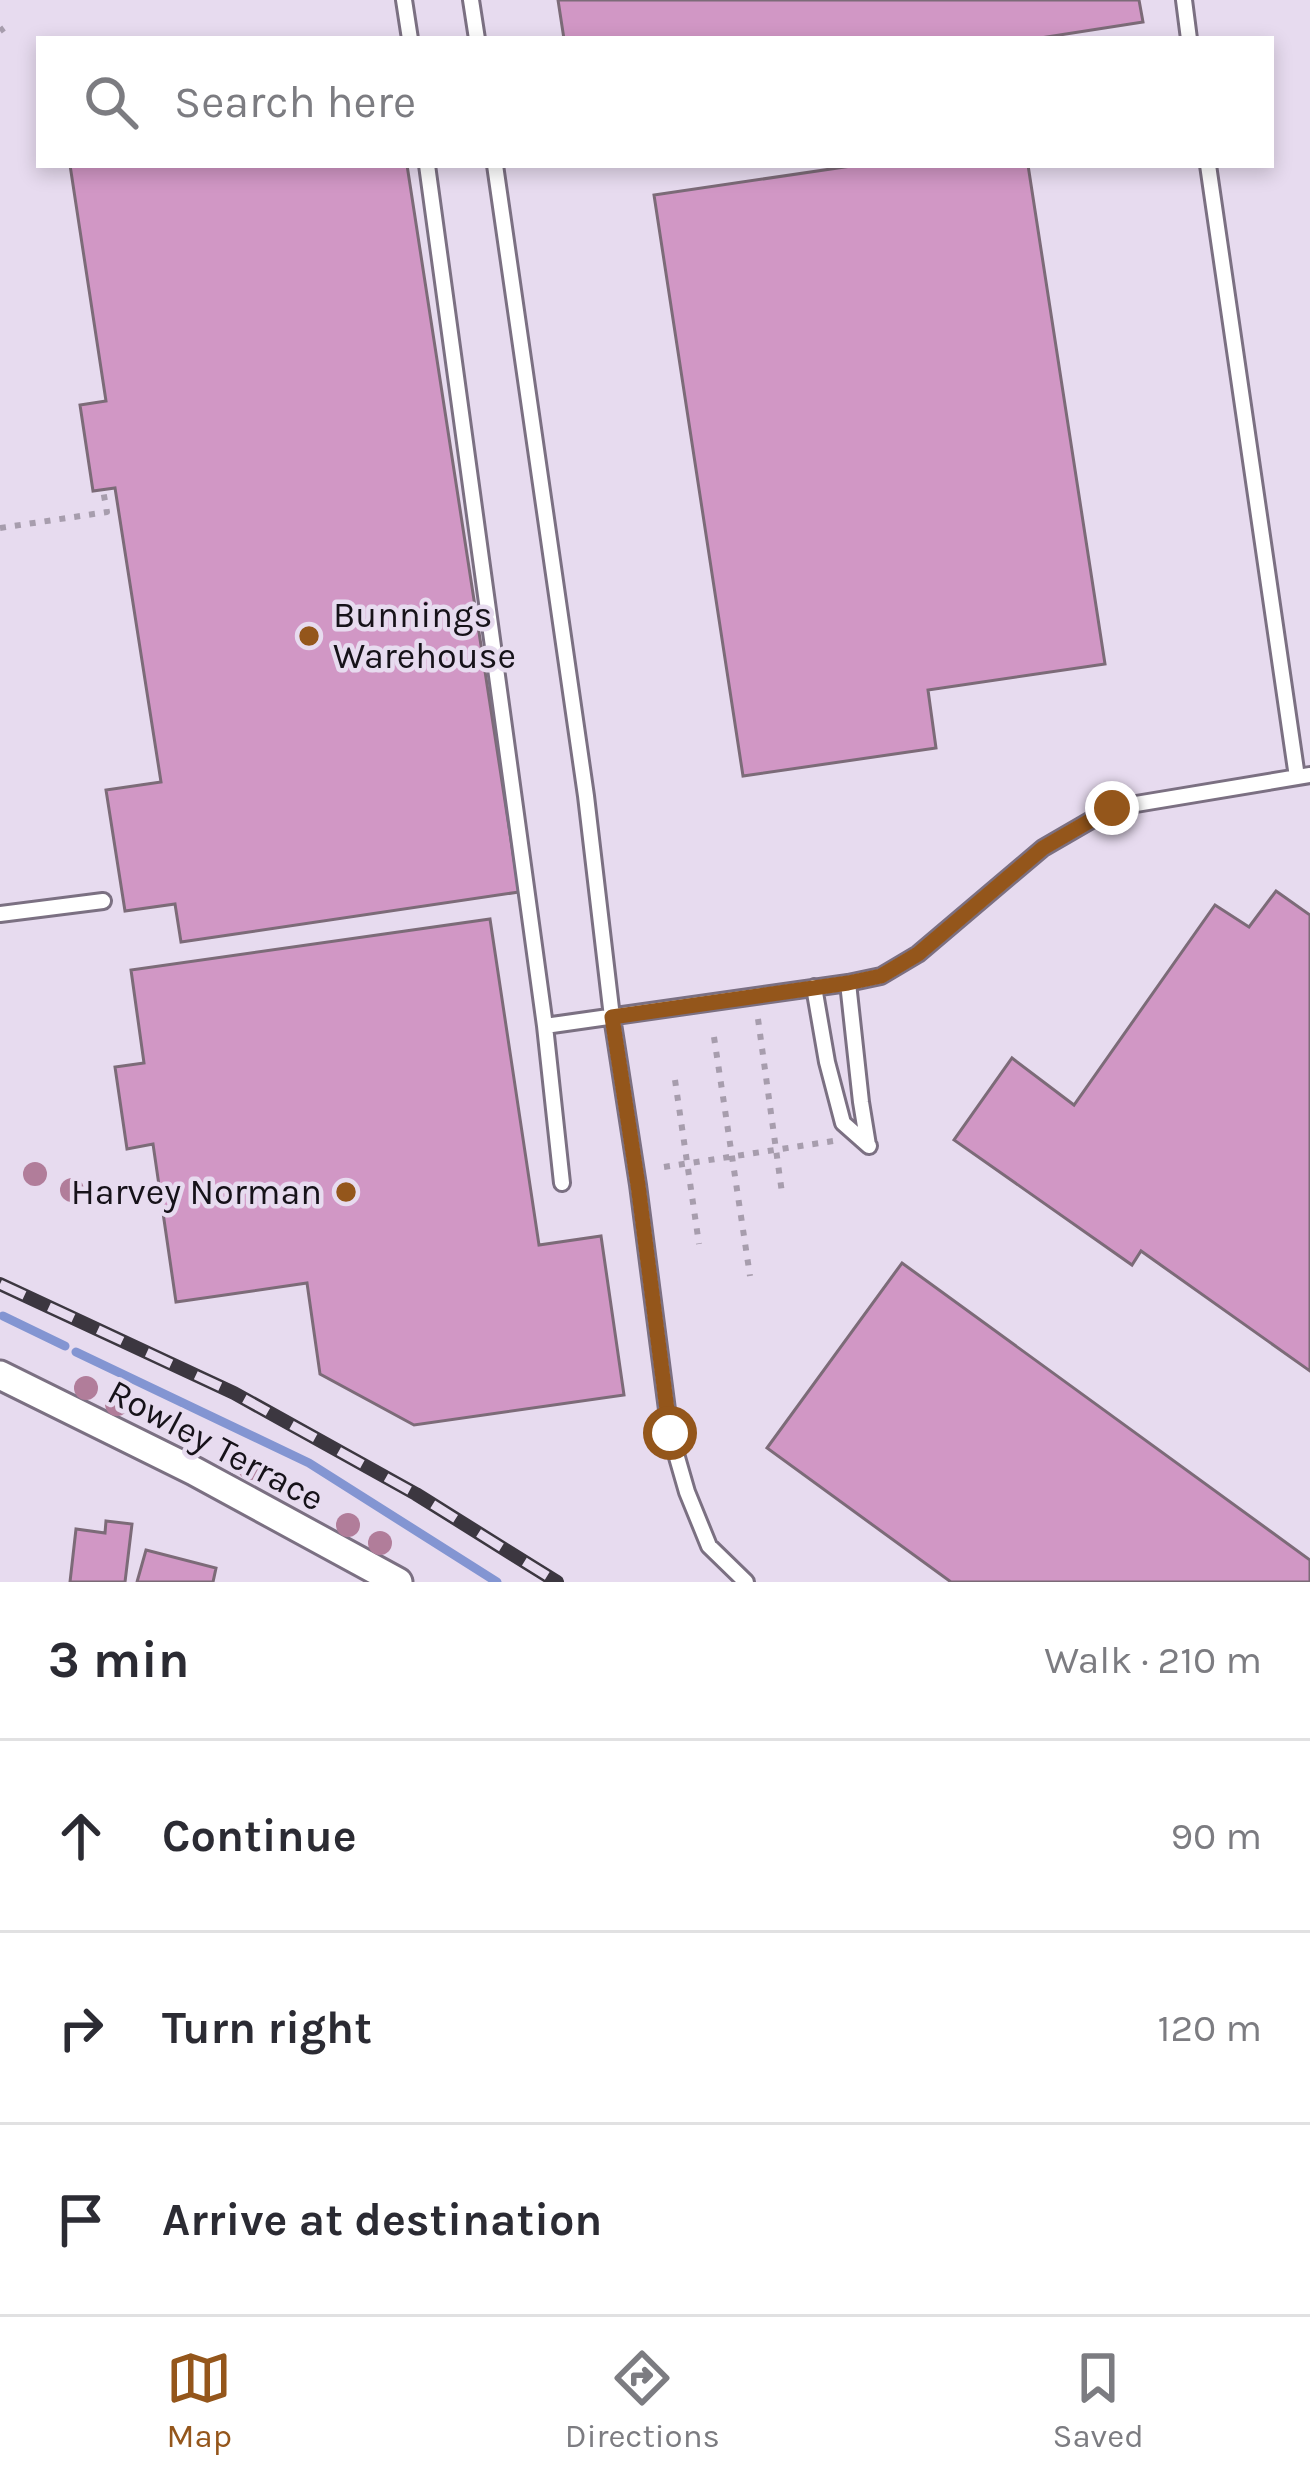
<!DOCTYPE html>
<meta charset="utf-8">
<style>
:root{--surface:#fff;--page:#f7f7f7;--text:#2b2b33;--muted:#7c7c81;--line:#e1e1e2;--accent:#94561b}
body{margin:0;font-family:Karla,sans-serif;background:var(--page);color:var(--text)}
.stop{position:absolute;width:36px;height:36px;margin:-27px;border:9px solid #94561b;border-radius:50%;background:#fff}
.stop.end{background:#94561b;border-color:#fff;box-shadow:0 3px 12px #0008}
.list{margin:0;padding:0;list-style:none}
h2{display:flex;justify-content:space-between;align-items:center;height:156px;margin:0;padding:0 48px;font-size:51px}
h2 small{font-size:39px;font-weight:400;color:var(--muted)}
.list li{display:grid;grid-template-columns:78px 1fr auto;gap:36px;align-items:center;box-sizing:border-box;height:192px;padding:0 48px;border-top:3px solid var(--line)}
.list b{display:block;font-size:45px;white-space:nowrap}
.list em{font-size:39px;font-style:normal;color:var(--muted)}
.icon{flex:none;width:66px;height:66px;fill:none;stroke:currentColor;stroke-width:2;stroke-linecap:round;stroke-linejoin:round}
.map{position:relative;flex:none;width:1310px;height:1582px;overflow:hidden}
.search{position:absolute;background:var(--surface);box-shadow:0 6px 18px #0003;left:36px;right:36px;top:36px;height:132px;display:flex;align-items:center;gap:30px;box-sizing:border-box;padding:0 42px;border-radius:0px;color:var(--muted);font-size:45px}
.sheet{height:732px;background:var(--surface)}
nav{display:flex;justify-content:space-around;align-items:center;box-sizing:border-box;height:168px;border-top:3px solid var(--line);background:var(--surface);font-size:33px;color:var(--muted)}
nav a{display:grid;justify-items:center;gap:6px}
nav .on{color:var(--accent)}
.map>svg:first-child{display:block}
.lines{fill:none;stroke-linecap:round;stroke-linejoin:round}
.stream{stroke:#8395d2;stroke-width:9}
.building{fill:#d197c5;stroke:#7c6b78;stroke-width:3}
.lane-casing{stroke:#7b7082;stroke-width:20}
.street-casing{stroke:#7b7082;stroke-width:33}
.path{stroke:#a79dad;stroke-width:6;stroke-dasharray:6 9;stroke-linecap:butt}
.lane{stroke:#fff;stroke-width:14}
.street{stroke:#fff;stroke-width:27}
.rail-casing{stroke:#3c3740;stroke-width:14}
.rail{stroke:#e7dbef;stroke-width:9;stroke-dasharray:27;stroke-linecap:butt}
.tree{fill:#b17d9a}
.route{stroke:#94561b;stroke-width:15}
.poi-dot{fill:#94561b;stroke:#e7dbef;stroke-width:4.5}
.labels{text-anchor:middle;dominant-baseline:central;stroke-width:9;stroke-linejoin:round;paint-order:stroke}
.poi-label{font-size:36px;fill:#161219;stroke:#e7dbef;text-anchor:start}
.street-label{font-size:36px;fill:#161219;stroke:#e7dbef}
</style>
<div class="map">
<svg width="1310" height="1582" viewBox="0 0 1310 1582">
<rect width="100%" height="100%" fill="#e7dbef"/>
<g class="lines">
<!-- stream -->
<path class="stream" d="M 3,1316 L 65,1346
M 76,1352 L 309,1463 L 497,1582"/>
</g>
<!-- building -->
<path class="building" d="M 558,0 L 1139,0 L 1143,22 L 1034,39 L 564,39 Z
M 70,165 L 407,165 L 519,892 L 181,942 L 175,904 L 125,911 L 106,790 L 161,782 L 115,488 L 93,491 L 80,405 L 106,401 Z
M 858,165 L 1028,165 L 1105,664 L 928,690 L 936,748 L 743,776 L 654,195 Z
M 1276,891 L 1310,915 L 1310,1371 L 1141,1251 L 1132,1265 L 954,1140 L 1012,1058 L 1074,1105 L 1215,905 L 1249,927 Z
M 490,919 L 539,1245 L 601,1236 L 624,1395 L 414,1425 L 320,1374 L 307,1283 L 176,1302 L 153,1144 L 127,1149 L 115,1067 L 144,1063 L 131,970 Z
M 902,1263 L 1310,1560 L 1310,1582 L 951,1582 L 767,1448 Z
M 106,1521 L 132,1524 L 125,1582 L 70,1582 L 76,1529 L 105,1533 Z
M 146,1550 L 216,1568 L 213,1582 L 137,1582 Z"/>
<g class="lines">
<defs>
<path id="lane" d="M 404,0 L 410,39
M 471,0 L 477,39
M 1184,0 L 1189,39
M 427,165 L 545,1026 L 562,1183
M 495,165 L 586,796 L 612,1017 L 638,1185 L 670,1433 L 687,1492 L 709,1546 L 746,1582
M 1208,165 L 1297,777
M 0,914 L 103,901
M 848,983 L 861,1102 L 868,1145
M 814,987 L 827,1062 L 843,1123 L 869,1146
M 545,1026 L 848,983 L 881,976 L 918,954 L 1043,848 L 1112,808 L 1310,775"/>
<path id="street" d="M 0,1375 L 194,1471 L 398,1582"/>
</defs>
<!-- lane casing -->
<use href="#lane" class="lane-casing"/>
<!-- street casing -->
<use href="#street" class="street-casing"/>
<!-- path -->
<path class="path" d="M 0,31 L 4,28
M 0,528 L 107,512 L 103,490
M 758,1019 L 782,1193
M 714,1037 L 750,1276
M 675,1080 L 699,1244
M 664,1167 L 833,1141"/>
<!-- lane -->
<use href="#lane" class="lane"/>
<!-- street -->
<use href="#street" class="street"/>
<defs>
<path id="rail" d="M 0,1284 L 234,1393 L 416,1494 L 557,1582"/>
</defs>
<!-- rail casing -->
<use href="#rail" class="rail-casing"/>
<!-- rail -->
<use href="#rail" class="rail"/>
</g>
<!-- trees -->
<g class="tree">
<circle cx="35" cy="1174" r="12"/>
<circle cx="72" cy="1190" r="12"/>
<circle cx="86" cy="1388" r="12"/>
<circle cx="117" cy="1404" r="12"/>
<circle cx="250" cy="1468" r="12"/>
<circle cx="348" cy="1525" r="12"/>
<circle cx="380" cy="1543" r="12"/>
</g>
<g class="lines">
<!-- route -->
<path class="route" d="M 670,1433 L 638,1185 L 612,1017 L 848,983 L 881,976 L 918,954 L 1043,848 L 1112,808"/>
</g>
<!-- markers -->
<g class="poi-dot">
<circle cx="309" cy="636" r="12"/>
<circle cx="346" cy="1192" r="12"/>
</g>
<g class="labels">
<!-- poi labels -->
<g class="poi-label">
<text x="333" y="615">Bunnings<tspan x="333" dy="41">Warehouse</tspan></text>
<text x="322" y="1192" text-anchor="end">Harvey Norman</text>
</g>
<!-- street labels -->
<g class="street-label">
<text transform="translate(216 1445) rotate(28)">Rowley Terrace</text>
</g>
</g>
</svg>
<div class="stop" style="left:670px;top:1433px"></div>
<div class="stop end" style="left:1112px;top:808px"></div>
<div class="search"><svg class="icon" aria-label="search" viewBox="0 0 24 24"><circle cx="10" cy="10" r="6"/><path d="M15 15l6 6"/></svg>Search here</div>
</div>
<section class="sheet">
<h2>3 min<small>Walk · 210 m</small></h2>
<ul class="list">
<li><svg class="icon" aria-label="ahead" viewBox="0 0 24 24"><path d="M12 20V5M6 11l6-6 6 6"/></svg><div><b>Continue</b></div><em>90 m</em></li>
<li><svg class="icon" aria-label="right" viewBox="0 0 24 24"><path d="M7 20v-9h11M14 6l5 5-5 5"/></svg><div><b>Turn right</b></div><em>120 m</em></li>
<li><svg class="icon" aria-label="arrive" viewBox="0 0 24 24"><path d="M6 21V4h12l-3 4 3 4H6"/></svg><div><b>Arrive at destination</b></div></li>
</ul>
</section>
<nav>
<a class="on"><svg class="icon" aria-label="map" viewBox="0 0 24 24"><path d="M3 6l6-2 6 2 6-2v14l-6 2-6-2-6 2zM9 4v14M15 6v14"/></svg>Map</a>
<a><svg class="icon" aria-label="directions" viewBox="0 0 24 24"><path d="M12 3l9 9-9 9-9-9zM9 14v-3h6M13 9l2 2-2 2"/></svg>Directions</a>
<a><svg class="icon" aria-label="saved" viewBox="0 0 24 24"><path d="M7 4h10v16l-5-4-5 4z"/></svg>Saved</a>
</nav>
